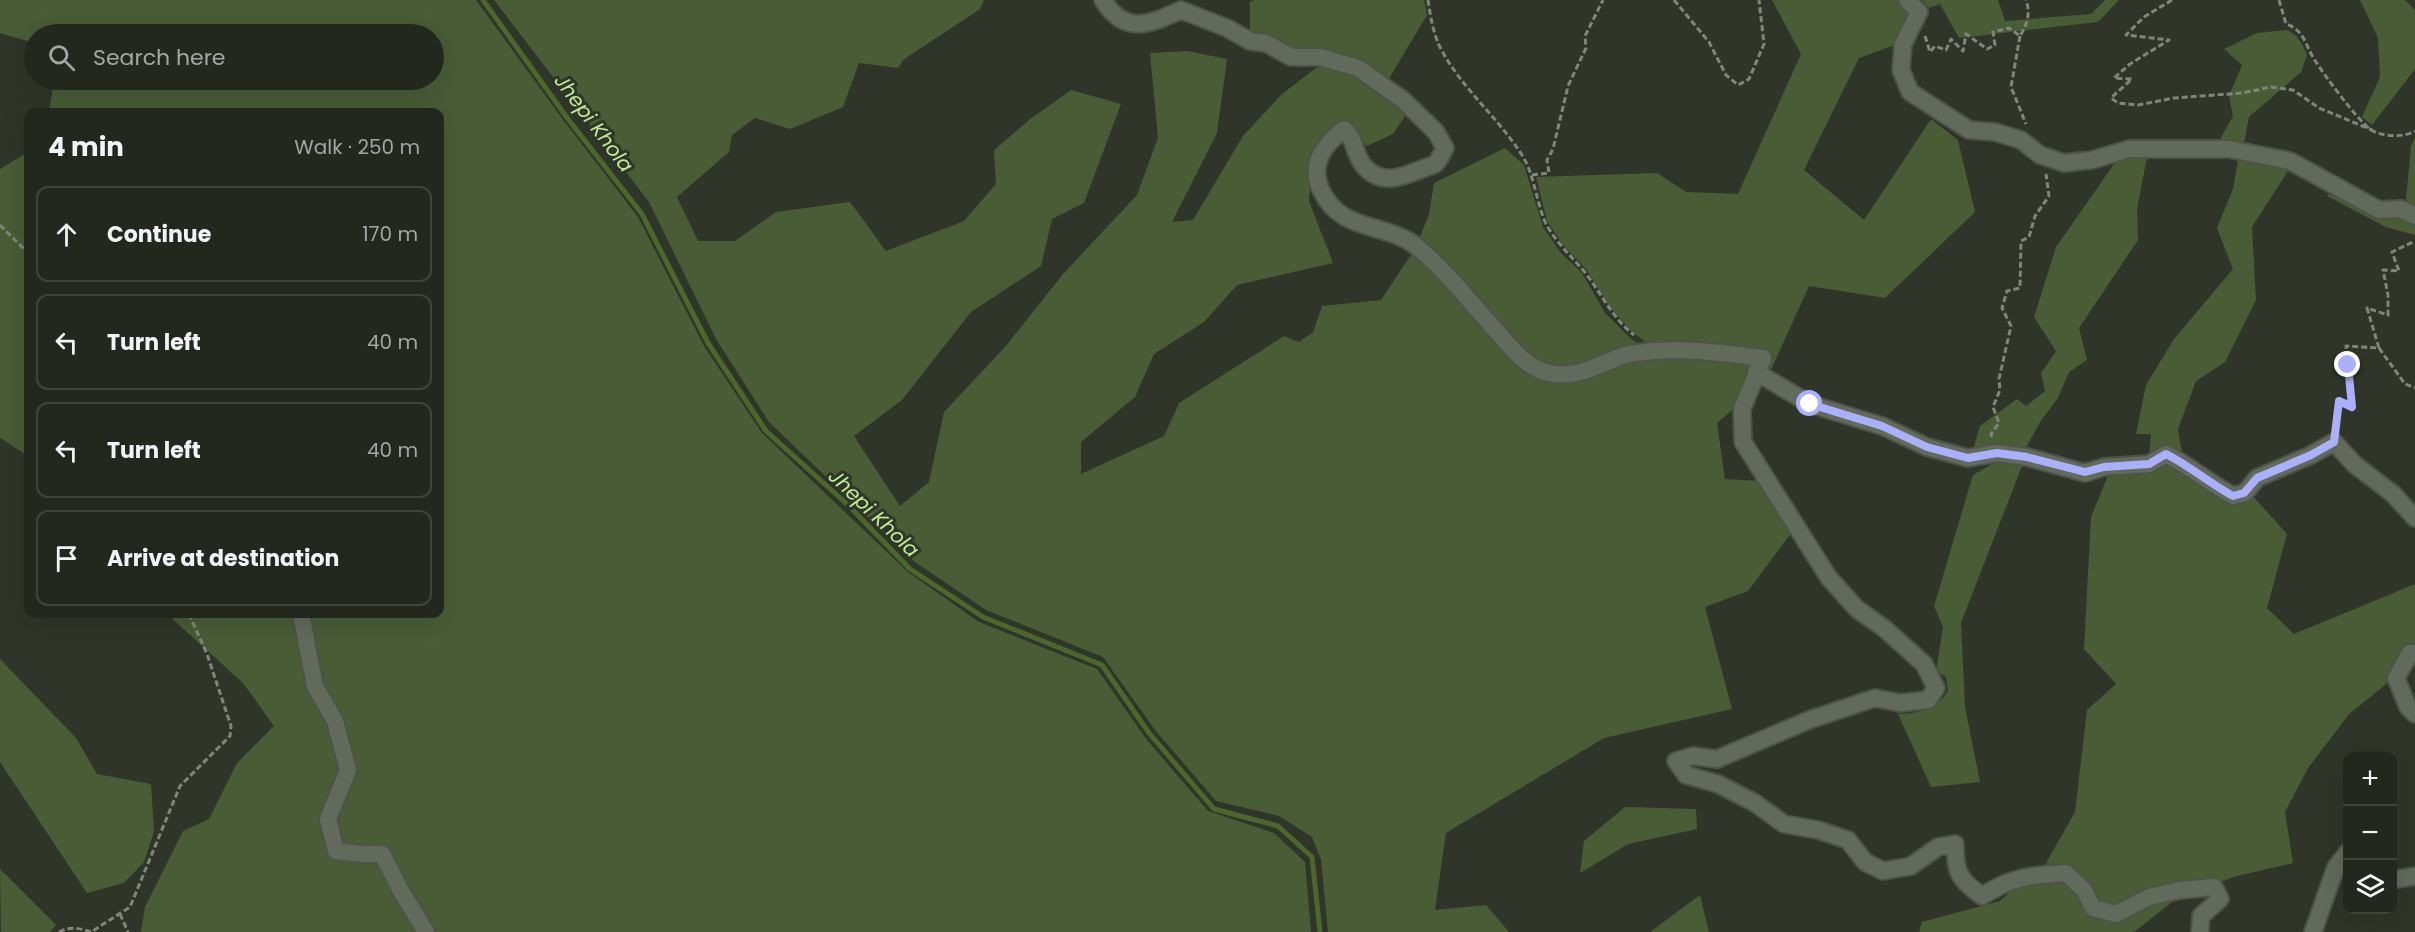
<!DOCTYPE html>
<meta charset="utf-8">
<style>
:root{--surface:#23281f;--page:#2f342c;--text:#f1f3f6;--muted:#a3a6a4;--line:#40443d}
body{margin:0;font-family:Poppins,sans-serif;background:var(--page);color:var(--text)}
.controls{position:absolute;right:18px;bottom:18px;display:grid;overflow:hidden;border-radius:12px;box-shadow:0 6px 24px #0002}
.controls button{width:54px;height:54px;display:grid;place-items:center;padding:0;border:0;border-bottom:2px solid var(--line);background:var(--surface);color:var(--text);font:30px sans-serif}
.stop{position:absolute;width:18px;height:18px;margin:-14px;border:4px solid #aab0fb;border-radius:50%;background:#fff}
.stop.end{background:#aab0fb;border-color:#fff;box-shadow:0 2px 6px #0008}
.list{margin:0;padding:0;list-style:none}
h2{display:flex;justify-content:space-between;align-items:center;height:78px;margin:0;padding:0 24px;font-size:26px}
h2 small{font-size:20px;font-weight:400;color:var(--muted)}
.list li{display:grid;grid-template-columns:39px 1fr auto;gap:18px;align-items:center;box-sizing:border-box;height:96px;margin:0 12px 12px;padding:0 12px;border:2px solid var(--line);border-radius:12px}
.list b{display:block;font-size:22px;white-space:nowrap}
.list em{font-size:20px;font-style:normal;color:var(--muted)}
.icon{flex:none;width:33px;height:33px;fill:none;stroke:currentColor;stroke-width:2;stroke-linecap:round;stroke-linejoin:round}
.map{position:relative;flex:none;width:2415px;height:932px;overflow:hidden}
.search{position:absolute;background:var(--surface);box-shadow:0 6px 24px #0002;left:24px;top:24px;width:420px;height:66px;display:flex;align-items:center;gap:15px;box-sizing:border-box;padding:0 21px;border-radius:33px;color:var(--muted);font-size:22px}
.panel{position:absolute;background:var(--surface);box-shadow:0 6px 24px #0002;left:24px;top:108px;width:420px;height:510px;border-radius:12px}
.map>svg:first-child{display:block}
.green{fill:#495c36}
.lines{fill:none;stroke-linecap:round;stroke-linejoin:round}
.stream{stroke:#4b672c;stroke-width:5}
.minor-casing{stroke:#4e5348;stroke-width:20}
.path{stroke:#80867b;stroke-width:3;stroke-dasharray:6 3;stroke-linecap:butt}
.minor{stroke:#626a5b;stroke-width:16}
.route{stroke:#aab0fb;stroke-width:8}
.labels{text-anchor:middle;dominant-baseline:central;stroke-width:6;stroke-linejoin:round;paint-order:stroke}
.water-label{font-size:20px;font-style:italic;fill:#c0eb95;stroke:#2f3629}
</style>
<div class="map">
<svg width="2415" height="932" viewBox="0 0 2415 932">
<rect width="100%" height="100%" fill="#2f3629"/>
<!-- green -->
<path class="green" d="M 0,0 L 476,0 L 564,121 L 638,217 L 704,346 L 762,433 L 908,572 L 979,622 L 1097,669 L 1147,740 L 1208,811 L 1274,833 L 1305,862 L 1311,932 L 141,932 L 145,907 L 183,831 L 209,819 L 237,763 L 274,726 L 243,683 L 167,614 L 440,614 L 440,112 L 49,112 L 54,80 L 434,80 L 434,34 L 34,34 L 34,43 L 0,33 Z
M 494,0 L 984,0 L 980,9 L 903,60 L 898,68 L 859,63 L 843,107 L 790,129 L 755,118 L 732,135 L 729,152 L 677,197 L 698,241 L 735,241 L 776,212 L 850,202 L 886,251 L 964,221 L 996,184 L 994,150 L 1029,120 L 1071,90 L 1121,104 L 1084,203 L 1052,219 L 1041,266 L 971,312 L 902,400 L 854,436 L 900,506 L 929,482 L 944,412 L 1005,347 L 1063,274 L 1137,195 L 1158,138 L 1150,53 L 1187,51 L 1227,59 L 1217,133 L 1172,222 L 1193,220 L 1243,136 L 1282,94 L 1320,65 C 1362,76 1375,84 1407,113 L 1393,134 L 1367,146 L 1358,141 L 1346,124 L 1312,158 L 1309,201 L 1333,263 L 1237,285 L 1204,322 L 1154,354 L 1135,397 L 1081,442 L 1081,474 L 1164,436 L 1179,403 L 1284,336 L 1299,342 L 1313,332 L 1322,306 L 1381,300 L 1414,250 L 1543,378 L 1624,362 L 1686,355 L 1752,363 L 1736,407 L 1717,423 L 1725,479 L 1761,481 L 1792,532 L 1748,591 L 1705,607 L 1732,709 L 1604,738 L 1446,833 L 1435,910 L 1486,905 L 1509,932 L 1328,932 L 1321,860 L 1312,837 L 1279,816 L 1216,801 L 1155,730 L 1103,657 L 986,610 L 915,562 L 769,422 L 716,339 L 649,202 Z
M 1254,0 L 1424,0 L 1427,15 L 1387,82 L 1292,52 L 1250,36 L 1250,2 Z
M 1772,0 L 1898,0 L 1903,1 L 1914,12 L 1895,45 L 1859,58 L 1804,170 L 1864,220 L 1931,119 L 1958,140 L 1975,212 L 1885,298 L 1809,286 L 1769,374 L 1760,370 L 1765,357 L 1655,349 L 1631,331 L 1609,306 L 1586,269 L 1563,245 L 1547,221 L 1536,177 L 1657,173 L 1686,192 L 1738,194 L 1801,54 Z
M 1922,0 L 1998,0 L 2005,21 L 2091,14 L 2105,0 L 2119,0 L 2098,22 L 1959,38 L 1940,4 L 1929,8 Z
M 2360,0 L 2405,0 L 2415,10 L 2415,69 L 2372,125 L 2362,117 L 2380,77 L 2378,38 Z
M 2287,30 C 2298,35 2302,43 2307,55 L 2301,72 L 2249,117 L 2244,143 L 2219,141 L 2233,116 L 2229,96 L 2242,65 L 2224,49 L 2257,33 Z
M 2415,137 L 2415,206 L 2406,200 L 2411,146 Z
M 1505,148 L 1524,165 L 1543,227 L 1561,253 L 1582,273 L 1605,313 L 1629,337 L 1644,348 L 1567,370 L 1543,368 L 1522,354 L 1418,242 L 1429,214 L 1434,183 Z
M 28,152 L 28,456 L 0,438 L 0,169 Z
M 2239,155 L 2288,171 L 2252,227 L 2256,300 L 2225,362 L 2196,381 L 2178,429 L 2183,459 L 2149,460 L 2151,434 L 2136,434 L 2146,385 L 2174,339 L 2233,269 L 2217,228 L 2233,189 Z
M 2119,157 L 2147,157 L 2137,209 L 2138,240 L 2079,328 L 2087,360 L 2069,372 L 2058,398 L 2042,419 L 2024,451 L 1973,450 L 1980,426 L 2017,399 L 2026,406 L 2045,391 L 2041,373 L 2056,351 L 2034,317 L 2056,247 Z
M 2334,191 L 2401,213 L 2415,224 L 2415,235 L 2386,227 L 2327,196 Z
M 2167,456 L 2185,468 L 2251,494 L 2287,534 L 2267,608 L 2294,634 L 2415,584 L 2415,649 L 2390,681 L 2349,714 L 2308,768 L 2285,812 L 2293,863 L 2233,877 L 2216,884 L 2115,911 L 2097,905 L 2074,872 L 2046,863 L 2075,812 L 2087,710 L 2116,684 L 2084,649 L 2091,517 L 2109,473 Z
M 1997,461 L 2022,466 L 1961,623 L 1965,707 L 1980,782 L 1931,787 L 1898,714 C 1920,713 1935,710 1948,691 L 1946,677 L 1936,671 L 1943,627 L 1934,606 L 1973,475 Z
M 0,659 L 76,738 L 97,774 L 151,784 L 154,832 L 144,862 L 124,883 L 87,893 L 0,762 Z
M 1625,807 L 1696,809 L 1697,829 L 1628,844 L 1580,873 L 1584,841 Z
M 0,869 L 56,925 L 50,932 L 1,932 Z
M 2065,880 L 2081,894 L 2089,911 L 2181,895 L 2134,932 L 1919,932 L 1922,922 L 2000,901 L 2021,882 Z
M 1700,895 L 1709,932 L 1650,932 Z"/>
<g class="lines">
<!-- stream -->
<path class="stream" d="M 483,0 L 568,119 L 642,214 L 708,343 L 766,431 L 848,505 L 910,569 L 983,617 L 1102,665 L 1149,733 L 1214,809 L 1278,826 L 1312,857 L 1320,932"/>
<defs>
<path id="minor" d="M 1103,0 C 1125,36 1150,24 1181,10 L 1227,28 L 1250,41 L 1266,43 L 1291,57 L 1320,57 L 1358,68 L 1403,100 L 1436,132 L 1445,148 C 1442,153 1439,161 1435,164 C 1432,166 1426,167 1422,169 C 1400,178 1381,186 1363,165 C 1354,153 1355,138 1344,129 C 1324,145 1309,163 1321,190 C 1341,233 1385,222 1416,246 C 1444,269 1467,298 1491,325 C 1506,341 1523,366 1545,372 C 1573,380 1594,367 1619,357 C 1629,353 1643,352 1654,351 C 1691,348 1727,354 1763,358 L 1742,409 L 1743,442 L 1829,578 L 1857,609 L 1885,629 L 1924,664 L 1936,688 L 1928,700 L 1900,703 L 1875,698 L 1809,720 L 1717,759 L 1693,756 L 1676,761 L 1686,775 L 1718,784 L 1755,803 L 1784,824 L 1818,830 L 1848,840 L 1865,862 L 1883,871 L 1911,866 L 1938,847 L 1955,844 C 1955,872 1959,880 1982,896 C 2011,877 2032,875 2066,873 L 2084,890 L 2093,908 L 2116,914 L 2149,897 L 2180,890 L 2214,887 L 2220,899 L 2201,916 L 2200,932
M 1907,0 L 1919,12 L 1903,44 L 1901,70 L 1910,92 L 1969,130 L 1995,132 L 2021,140 L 2040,155 L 2064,163 L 2092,160 L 2129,149 L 2229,149 L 2290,161 L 2379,210 L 2401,209 L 2415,216
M 1756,372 L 1810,404 L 1882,426 L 1927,447 L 1968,458 L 1997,453 L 2027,457 L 2085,473 L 2104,467 L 2149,464 L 2166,454 C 2190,466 2209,483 2233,496 L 2245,493 L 2257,478 L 2311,455 L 2334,442 L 2354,464 L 2393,494 L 2415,518
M 301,614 L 315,686 L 335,721 L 348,770 L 328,819 L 336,851 L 362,854 L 382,854 L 401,891 L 426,932
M 2415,653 L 2410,653 L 2396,678 L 2408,707 L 2415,714
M 2392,880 L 2415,876
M 2313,932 L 2336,867 L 2348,852"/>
</defs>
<!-- minor casing -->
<use href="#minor" class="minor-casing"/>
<!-- path -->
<path class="path" d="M 1428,0 C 1430,14 1433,32 1439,45 C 1459,86 1497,116 1522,155 C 1535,176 1536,202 1546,224 C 1556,242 1570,255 1583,270 C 1601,292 1611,317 1634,335
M 1674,0 L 1709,42 L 1726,75 L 1738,85 L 1749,79 L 1764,44 L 1759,0
M 2172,0 L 2144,17 L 2126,35 L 2169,40 L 2130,64 L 2114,78 L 2132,79 L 2111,98 L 2118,103 L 2138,105 L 2174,98 L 2242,93 L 2271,87 L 2293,90 L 2319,108 L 2372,130
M 2279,0 L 2286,24 C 2304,30 2305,44 2314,59 C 2325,76 2355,117 2370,129 C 2380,137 2404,138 2415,131
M 1925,36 L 1930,52 L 1935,46 L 1946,50 L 1951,39 L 1963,51 L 1966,34 L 1987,49 L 1995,45 L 1993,32 L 2009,28 L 2020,36 C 2027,24 2031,14 2026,0
M 2020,36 L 2011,87 L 2026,124
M 1532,175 L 1549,173 L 1547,160 L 1553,149 L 1568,86 L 1586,48 L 1585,36 L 1603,0
M 0,225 L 28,253
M 2379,348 L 2405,384 L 2415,388
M 2336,427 L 2339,401 L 2352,407 L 2346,346 L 2379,348 L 2367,308 L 2388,315 L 2388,295 L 2383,270 L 2399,271 L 2392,252 L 2415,241
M 1992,437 L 1991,434 L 1999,423 L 1993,407 L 2000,390 L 1999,379 L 2011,326 L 2002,308 L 2007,291 L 2020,288 L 2021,241 L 2029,237 L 2035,216 L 2049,196 L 2046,174
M 120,914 L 128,932
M 59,932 C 69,926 80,928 91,932 L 130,907 L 180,786 L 230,736 L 231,726 L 207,654 L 189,614"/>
<!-- minor -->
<use href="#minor" class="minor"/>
</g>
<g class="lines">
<!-- route -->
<path class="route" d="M 1810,404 L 1882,426 L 1927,447 L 1968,458 L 1997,453 L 2027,457 L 2085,472 L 2104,467 L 2149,464 L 2166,454 C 2190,466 2209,483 2233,496 L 2244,493 L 2257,478 L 2311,455 L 2334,442 L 2339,401 L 2352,407 L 2348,365"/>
</g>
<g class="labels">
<!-- water labels -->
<g class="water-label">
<text transform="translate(594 123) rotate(53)">Jhepi Khola</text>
<text transform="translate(874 513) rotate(44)">Jhepi Khola</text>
</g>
</g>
</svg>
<div class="controls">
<button>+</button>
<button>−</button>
<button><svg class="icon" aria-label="layers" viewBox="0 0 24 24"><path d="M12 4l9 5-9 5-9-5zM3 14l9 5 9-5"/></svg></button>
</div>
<div class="stop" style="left:1810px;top:404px"></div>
<div class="stop end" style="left:2348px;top:365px"></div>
<div class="search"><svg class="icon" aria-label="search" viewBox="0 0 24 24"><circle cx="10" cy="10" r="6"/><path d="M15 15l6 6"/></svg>Search here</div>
<section class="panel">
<h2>4 min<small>Walk · 250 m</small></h2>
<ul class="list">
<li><svg class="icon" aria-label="ahead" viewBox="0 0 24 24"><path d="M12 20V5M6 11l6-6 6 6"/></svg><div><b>Continue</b></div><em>170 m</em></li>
<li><svg class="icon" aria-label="left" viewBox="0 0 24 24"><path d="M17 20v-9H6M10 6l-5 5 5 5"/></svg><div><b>Turn left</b></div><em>40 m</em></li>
<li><svg class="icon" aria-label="left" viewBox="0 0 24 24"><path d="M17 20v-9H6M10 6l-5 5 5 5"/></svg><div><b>Turn left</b></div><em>40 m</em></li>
<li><svg class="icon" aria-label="arrive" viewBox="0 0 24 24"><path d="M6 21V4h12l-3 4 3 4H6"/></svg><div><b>Arrive at destination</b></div></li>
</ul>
</section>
</div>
